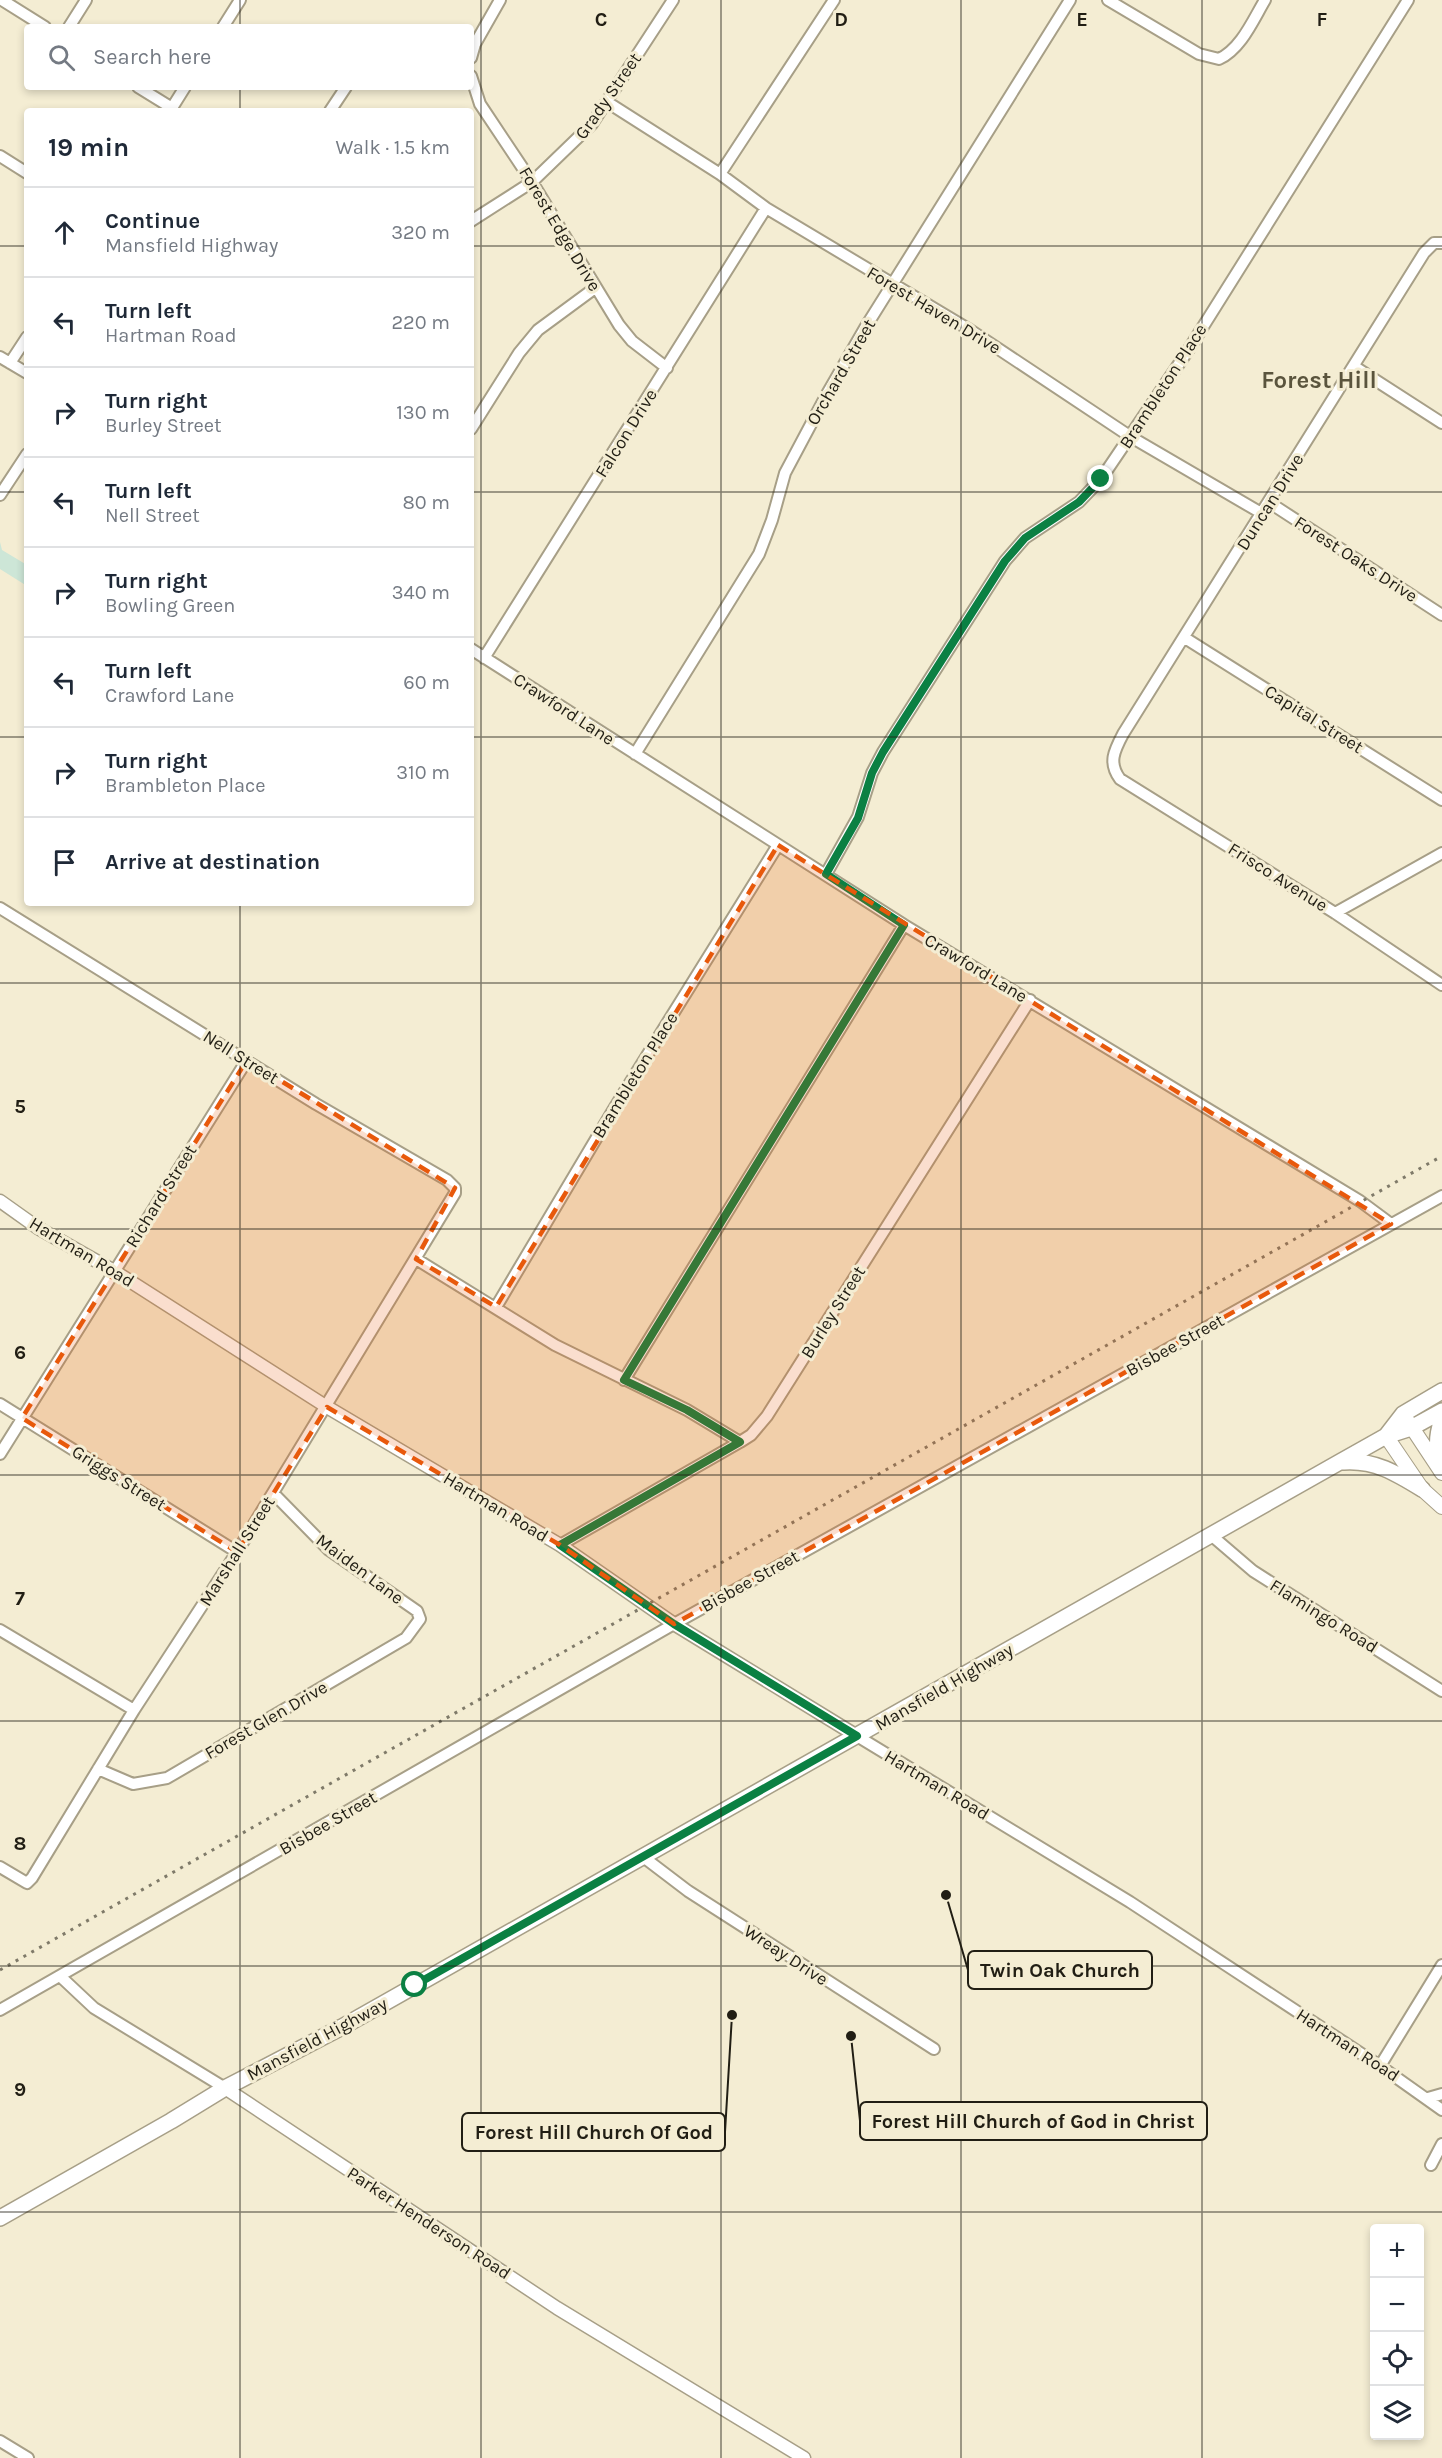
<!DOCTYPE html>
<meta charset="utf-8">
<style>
:root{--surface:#fff;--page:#f2f2f3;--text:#1f2937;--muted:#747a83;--line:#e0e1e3}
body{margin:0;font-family:Karla,sans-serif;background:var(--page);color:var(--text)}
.controls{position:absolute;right:18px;bottom:18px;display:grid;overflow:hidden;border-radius:6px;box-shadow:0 3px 9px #0003}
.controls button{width:54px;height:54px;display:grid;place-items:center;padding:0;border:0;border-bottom:2px solid var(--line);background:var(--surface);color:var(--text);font:30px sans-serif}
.stop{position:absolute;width:18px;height:18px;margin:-14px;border:4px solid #0b8043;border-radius:50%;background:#fff}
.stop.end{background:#0b8043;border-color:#fff;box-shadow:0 2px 6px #0008}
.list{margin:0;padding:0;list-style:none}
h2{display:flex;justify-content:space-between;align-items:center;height:78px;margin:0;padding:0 24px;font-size:26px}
h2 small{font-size:20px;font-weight:400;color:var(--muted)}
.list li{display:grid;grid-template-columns:39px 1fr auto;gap:18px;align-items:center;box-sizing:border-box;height:90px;padding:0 24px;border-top:2px solid var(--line)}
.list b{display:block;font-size:22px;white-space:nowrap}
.list p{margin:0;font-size:20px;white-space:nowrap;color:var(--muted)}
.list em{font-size:20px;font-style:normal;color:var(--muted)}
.icon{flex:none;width:33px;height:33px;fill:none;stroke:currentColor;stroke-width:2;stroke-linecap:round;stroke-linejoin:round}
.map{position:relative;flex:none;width:1442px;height:2458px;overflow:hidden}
.search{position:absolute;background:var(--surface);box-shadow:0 3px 9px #0003;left:24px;top:24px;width:450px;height:66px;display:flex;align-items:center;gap:15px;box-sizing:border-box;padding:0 21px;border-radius:6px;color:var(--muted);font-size:22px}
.panel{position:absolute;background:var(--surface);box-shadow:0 3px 9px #0003;left:24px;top:108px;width:450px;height:798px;border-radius:6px}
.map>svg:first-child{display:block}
.green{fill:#cde6d7}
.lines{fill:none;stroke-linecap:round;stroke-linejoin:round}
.minor-casing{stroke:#a79f87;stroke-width:14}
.tertiary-casing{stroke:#a79f87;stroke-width:15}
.secondary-casing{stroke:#a79f87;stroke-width:16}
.primary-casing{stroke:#a79f87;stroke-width:18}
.minor{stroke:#fff;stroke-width:10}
.tertiary{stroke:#fff;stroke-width:12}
.secondary{stroke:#fff;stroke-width:14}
.primary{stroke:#fff;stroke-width:15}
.rail{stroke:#7f7a69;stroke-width:3;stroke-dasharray:3 6;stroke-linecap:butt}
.route{stroke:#0b8043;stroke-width:8}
.marked{fill:#e8590c;fill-opacity:0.2;stroke:#e8590c;stroke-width:4.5;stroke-dasharray:12 8;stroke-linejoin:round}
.grid{fill:none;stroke:#211e14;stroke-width:1.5;stroke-opacity:0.55}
.labels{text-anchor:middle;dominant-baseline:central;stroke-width:6;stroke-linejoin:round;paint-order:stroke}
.street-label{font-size:18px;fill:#211e14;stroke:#f4edd3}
.district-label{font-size:24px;font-weight:bold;fill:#5a543d;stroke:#f4edd3}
.grid-label{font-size:20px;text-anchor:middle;font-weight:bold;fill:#211e14;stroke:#f4edd3;stroke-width:6;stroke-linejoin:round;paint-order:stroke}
.leader{fill:none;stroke:#211e14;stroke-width:2}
.callout-dot{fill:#211e14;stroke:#f4edd3;stroke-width:2}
.callout{fill:#f4edd3;stroke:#211e14;stroke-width:2}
.callout-label{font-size:20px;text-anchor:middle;font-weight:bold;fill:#211e14}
</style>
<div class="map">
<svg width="1442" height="2458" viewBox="0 0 1442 2458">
<rect width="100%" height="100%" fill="#f4edd3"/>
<!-- green -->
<path class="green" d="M 0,542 L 2,550 L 27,565 L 27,586 L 0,569 Z"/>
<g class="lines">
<defs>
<path id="minor" d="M 2,0 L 45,27
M 1108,0 L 1199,54 L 1219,59 C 1241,49 1253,20 1265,0
M 69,27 L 86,0
M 223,27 L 240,0
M 471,58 L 475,44 L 500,0
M 471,76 L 480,104 L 532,182 L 619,325 L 632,341 L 667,368
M 138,87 L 172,108
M 607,102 L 720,174 L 766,208 L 970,330 L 1131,437 L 1263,514
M 170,111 L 185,87
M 330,111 L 346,87
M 0,156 L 27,173
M 720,174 L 834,0
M 471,221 L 532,182 L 592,124 L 673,0
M 1442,243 L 1434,243 L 1424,253 L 1123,734 C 1114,751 1108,763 1120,779 L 1335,913 L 1442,985
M 0,357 L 27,373
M 10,363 L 27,337
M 1355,367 L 1442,423
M 471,429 L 519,353 L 538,330 L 595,288
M 0,495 L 27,454
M 1270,503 L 1442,615
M 1185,638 L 1442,800
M 471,649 L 904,925 L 1360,1201 L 1391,1224
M 484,658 L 766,208
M 635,754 L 759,554 L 772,520 L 785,473 L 827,394 L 865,328 L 1070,0
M 826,874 L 858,817 L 872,773 L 883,752 L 1005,561 L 1025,538 L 1079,502 L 1101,479 L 1189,349 L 1408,0
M 0,908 L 316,1104 L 447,1180 L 455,1188 L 455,1193 L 237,1552 L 134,1710 L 32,1878 L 27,1883 L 0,1867
M 1335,913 L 1442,853
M 416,1259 L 555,1345 L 687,1410 L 740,1442
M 496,1307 L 615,1107 L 778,845
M 624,1380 L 904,925
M 0,1404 L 237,1552
M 0,1454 L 247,1060
M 1211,1535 L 1253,1571 L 1442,1691
M 560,1545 L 740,1442 L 751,1435 L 767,1416 L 1030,1000
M 0,1630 L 134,1710
M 857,1736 L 1130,1902 L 1380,2066 L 1442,2110
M 98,1769 L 133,1784 L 167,1778 L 406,1638 L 420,1619 L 417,1611 L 329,1550 L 273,1493
M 642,1856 L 688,1891 L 934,2049
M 61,1977 L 94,2008 L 225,2088
M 0,2010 L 674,1624 L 1442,1196
M 1380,2066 L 1442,1965
M 1428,2098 L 1442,2094
M 1431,2165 L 1442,2144
M 0,2441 L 28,2458"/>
<path id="tertiary" d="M 0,1201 L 38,1228 L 114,1271 L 327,1407 L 560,1545 L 674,1624 L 857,1736
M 225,2088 L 557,2308 L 804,2458"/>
<path id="secondary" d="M 1403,1414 L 1442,1473
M 1386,1436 L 1422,1489 L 1442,1507"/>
<path id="primary" d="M 1442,1419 C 1436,1437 1436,1449 1442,1467
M 1386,1436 L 1403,1414 L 1442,1391
M 1344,1462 C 1375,1460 1396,1473 1422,1489
M 0,2218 L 171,2121 L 225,2088 L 342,2027 L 1338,1463 L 1386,1436 L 1411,1428 L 1442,1411"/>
</defs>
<!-- minor casing -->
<use href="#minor" class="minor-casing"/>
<!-- tertiary casing -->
<use href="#tertiary" class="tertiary-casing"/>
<!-- secondary casing -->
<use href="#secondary" class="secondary-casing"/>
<!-- primary casing -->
<use href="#primary" class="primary-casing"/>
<!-- minor -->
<use href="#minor" class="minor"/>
<!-- tertiary -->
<use href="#tertiary" class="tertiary"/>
<!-- secondary -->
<use href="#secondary" class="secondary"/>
<!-- primary -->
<use href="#primary" class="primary"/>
<!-- rail -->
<path class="rail" d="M 0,1970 L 1442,1156"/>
</g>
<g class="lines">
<!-- route -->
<path class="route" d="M 415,1985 L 857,1736 L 674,1624 L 560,1545 L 740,1442 L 687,1410 L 624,1380 L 904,925 L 826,874 L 858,818 L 872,773 L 883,752 L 1005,561 L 1025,538 L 1079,502 L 1101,479"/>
</g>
<!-- marked area -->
<path class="marked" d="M 778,845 L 1391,1224 L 674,1624 L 560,1545 L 327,1407 L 237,1552 L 22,1418 L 247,1060 L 455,1188 L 416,1259 L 496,1307 Z"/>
<!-- grid -->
<path class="grid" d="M 240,0 L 240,27M 481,0 L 481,2458M 721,0 L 721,2458M 961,0 L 961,2458M 1202,0 L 1202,2458M 240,87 L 240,111M 0,246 L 27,246M 471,246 L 1442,246M 0,492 L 27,492M 471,492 L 1442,492M 0,737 L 27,737M 471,737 L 1442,737M 240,903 L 240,2458M 0,983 L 1442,983M 0,1229 L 1442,1229M 0,1475 L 1442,1475M 0,1721 L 1442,1721M 0,1966 L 1442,1966M 0,2212 L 1442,2212"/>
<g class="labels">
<!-- street labels -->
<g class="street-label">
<text transform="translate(608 96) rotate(-55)">Grady Street</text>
<text transform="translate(560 229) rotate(59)">Forest Edge Drive</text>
<text transform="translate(934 310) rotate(31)">Forest Haven Drive</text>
<text transform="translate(841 372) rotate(-60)">Orchard Street</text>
<text transform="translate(1163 386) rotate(-57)">Brambleton Place</text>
<text transform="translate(626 433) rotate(-58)">Falcon Drive</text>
<text transform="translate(1270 502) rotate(-58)">Duncan Drive</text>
<text transform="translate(1356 559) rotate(33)">Forest Oaks Drive</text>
<text transform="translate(564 709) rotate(33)">Crawford Lane</text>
<text transform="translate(1314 719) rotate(32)">Capital Street</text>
<text transform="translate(1278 877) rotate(32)">Frisco Avenue</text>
<text transform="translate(976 968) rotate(31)">Crawford Lane</text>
<text transform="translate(241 1057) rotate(32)">Nell Street</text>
<text transform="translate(635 1075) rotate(-58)">Brambleton Place</text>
<text transform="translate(161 1196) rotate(-58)">Richard Street</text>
<text transform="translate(82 1252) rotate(31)">Hartman Road</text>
<text transform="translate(833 1312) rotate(-58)">Burley Street</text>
<text transform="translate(1175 1345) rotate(-29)">Bisbee Street</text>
<text transform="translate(119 1478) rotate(32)">Griggs Street</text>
<text transform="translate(496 1507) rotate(31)">Hartman Road</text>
<text transform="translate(237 1551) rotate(-58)">Marshall Street</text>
<text transform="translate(360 1569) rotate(37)">Maiden Lane</text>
<text transform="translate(750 1581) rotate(-29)">Bisbee Street</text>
<text transform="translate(1324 1616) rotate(32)">Flamingo Road</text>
<text transform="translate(944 1687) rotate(-30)">Mansfield Highway</text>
<text transform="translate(266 1720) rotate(-30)">Forest Glen Drive</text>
<text transform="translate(937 1785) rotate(31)">Hartman Road</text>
<text transform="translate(328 1823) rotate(-30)">Bisbee Street</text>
<text transform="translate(786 1955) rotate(33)">Wreay Drive</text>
<text transform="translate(317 2039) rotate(-28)">Mansfield Highway</text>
<text transform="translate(1348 2045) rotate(33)">Hartman Road</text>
<text transform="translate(429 2223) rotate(33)">Parker Henderson Road</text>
</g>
<!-- district labels -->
<g class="district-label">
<text x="1319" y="380">Forest Hill</text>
</g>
</g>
<g class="grid-label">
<text x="601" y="26">C</text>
<text x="841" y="26">D</text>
<text x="1082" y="26">E</text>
<text x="1322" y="26">F</text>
<text x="20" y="1113">5</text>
<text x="20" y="1359">6</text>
<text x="20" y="1605">7</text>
<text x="20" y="1850">8</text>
<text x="20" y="2096">9</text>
</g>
<!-- callouts -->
<path class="leader" d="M946 1895L968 1970M851 2036L860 2121M732 2015L725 2132"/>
<g class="callout-dot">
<circle cx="946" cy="1895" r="6"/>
<circle cx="851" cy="2036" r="6"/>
<circle cx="732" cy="2015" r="6"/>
</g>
<g class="callout">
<rect x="968" y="1951" width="184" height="38" rx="6"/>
<rect x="860" y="2102" width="347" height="38" rx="6"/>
<rect x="462" y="2113" width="263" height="38" rx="6"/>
</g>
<g class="callout-label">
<text x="1060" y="1977">Twin Oak Church</text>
<text x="1033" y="2128">Forest Hill Church of God in Christ</text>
<text x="594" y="2139">Forest Hill Church Of God</text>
</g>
</svg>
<div class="controls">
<button>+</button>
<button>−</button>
<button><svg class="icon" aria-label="locate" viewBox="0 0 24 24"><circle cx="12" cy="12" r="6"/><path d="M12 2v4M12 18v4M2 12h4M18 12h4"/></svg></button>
<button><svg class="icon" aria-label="layers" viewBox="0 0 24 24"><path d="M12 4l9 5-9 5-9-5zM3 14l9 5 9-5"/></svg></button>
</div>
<div class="stop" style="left:415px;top:1985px"></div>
<div class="stop end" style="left:1101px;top:479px"></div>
<div class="search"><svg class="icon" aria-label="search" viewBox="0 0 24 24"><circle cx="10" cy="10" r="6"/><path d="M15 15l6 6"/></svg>Search here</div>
<section class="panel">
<h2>19 min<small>Walk · 1.5 km</small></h2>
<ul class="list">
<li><svg class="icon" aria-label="ahead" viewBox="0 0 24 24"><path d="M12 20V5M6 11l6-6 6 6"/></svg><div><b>Continue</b><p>Mansfield Highway</p></div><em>320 m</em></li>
<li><svg class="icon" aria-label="left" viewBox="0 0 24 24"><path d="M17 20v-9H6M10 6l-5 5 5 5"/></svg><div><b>Turn left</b><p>Hartman Road</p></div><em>220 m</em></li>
<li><svg class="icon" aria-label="right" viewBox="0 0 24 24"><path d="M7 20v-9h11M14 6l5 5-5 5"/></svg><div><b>Turn right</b><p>Burley Street</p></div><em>130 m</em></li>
<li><svg class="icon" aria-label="left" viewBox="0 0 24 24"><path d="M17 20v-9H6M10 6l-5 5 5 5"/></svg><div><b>Turn left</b><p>Nell Street</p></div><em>80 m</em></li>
<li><svg class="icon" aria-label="right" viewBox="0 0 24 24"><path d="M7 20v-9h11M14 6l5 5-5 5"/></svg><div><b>Turn right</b><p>Bowling Green</p></div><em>340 m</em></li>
<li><svg class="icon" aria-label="left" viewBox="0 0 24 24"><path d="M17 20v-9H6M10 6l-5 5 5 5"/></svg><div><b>Turn left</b><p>Crawford Lane</p></div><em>60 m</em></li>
<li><svg class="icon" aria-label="right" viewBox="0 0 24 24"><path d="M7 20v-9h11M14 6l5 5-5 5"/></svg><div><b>Turn right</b><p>Brambleton Place</p></div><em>310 m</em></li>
<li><svg class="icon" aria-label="arrive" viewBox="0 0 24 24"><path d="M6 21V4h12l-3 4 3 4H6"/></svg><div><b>Arrive at destination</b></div></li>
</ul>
</section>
</div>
